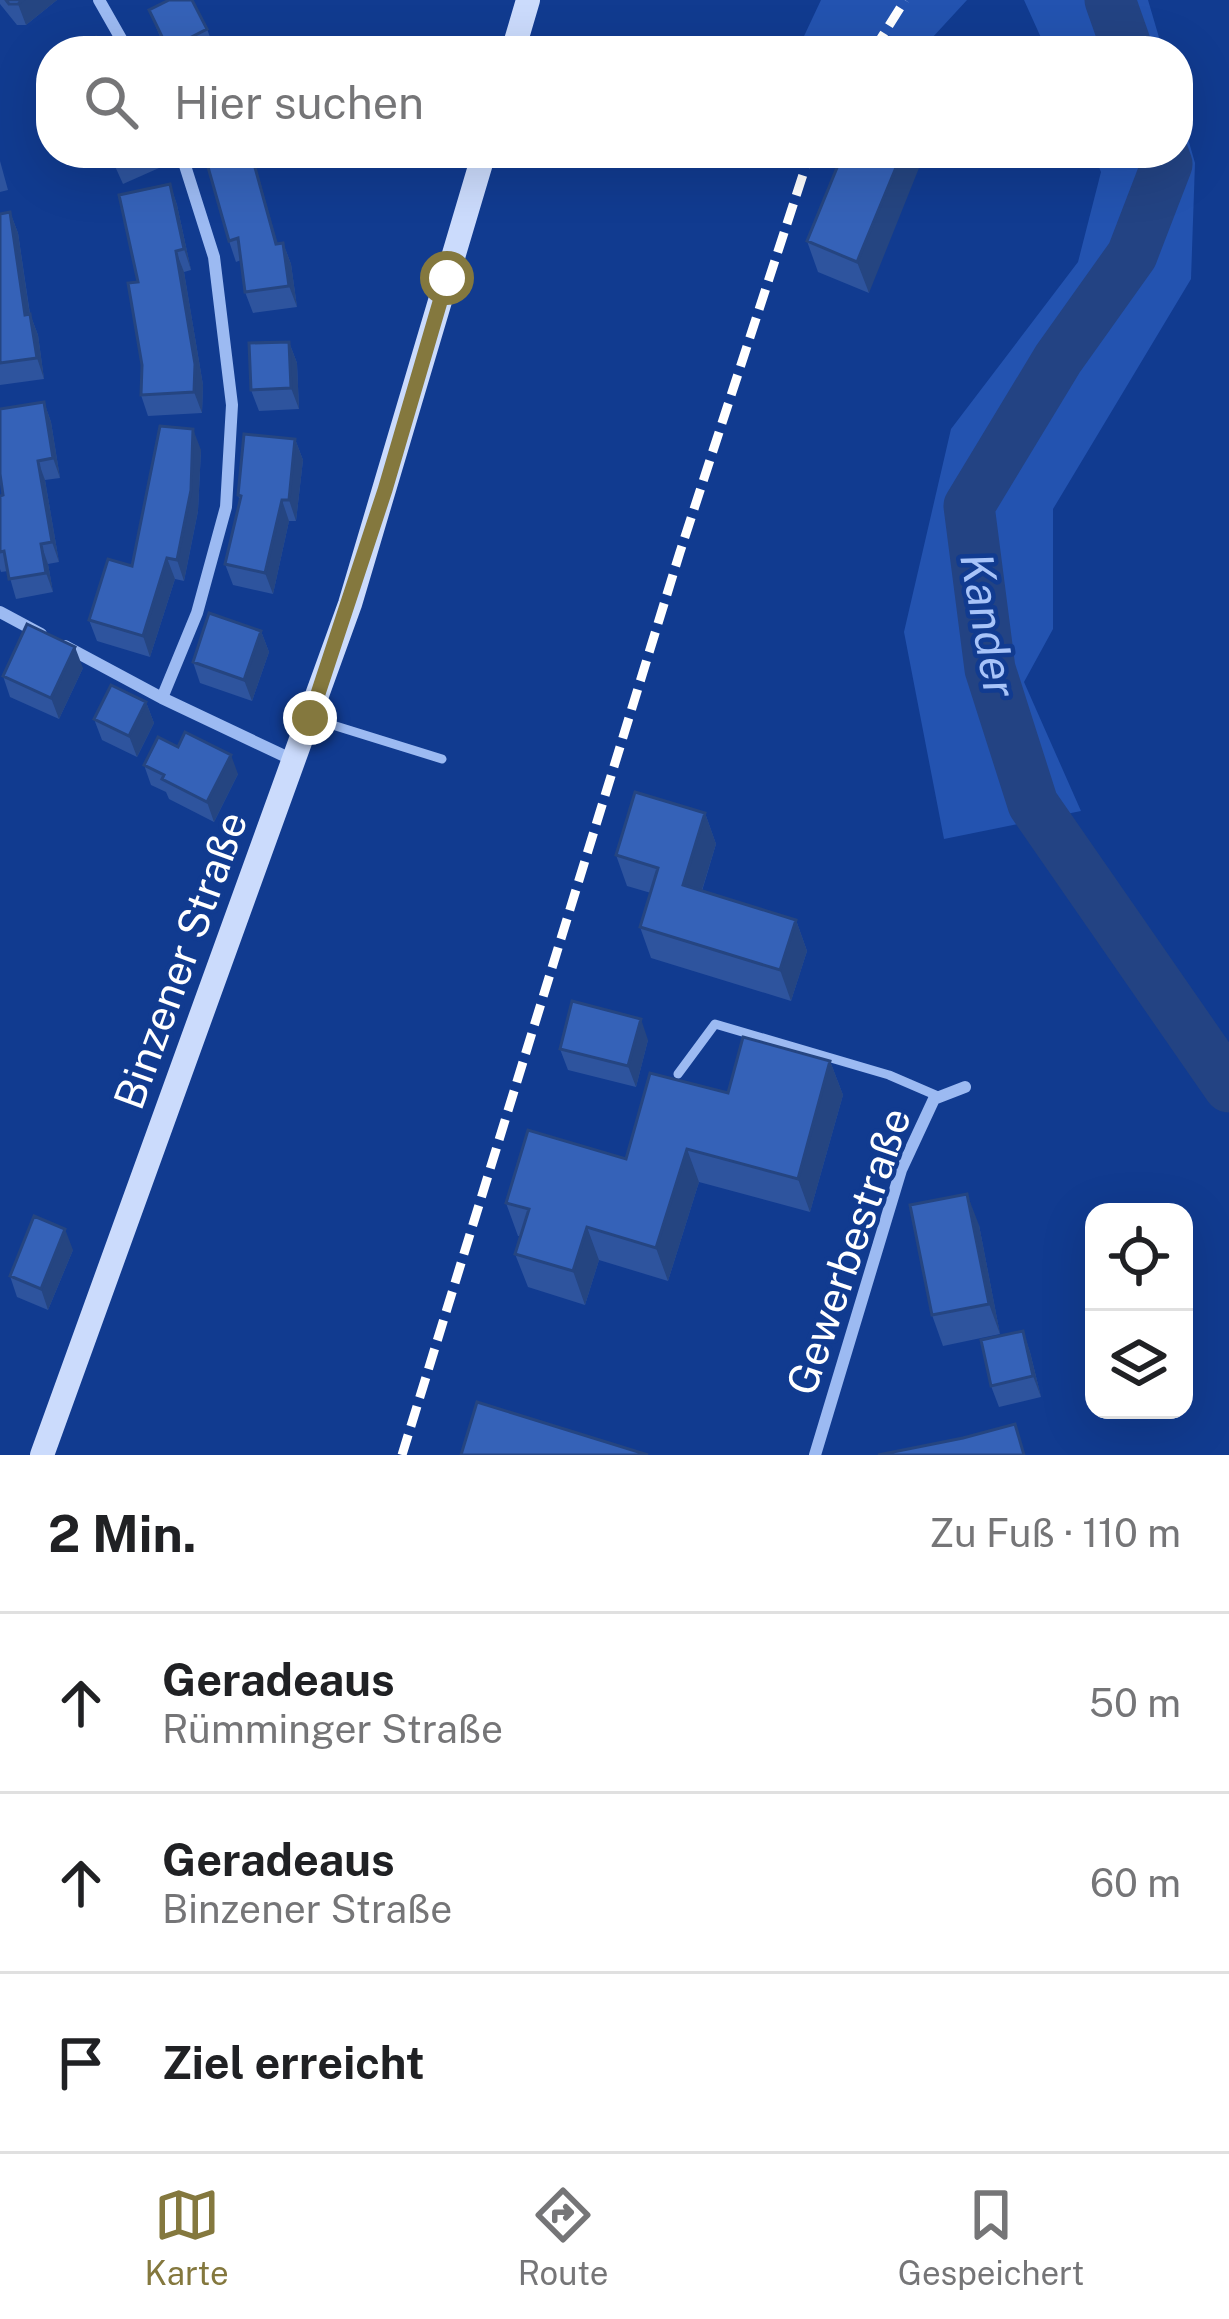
<!DOCTYPE html>
<html lang="de">
<meta charset="utf-8">
<style>
:root{--surface:#fff;--page:#f6f6f6;--text:#202124;--muted:#757577;--line:#e0e0e0;--accent:#84783e}
body{margin:0;font-family:"Public Sans",sans-serif;background:var(--page);color:var(--text)}
.controls{position:absolute;right:36px;bottom:36px;display:grid;overflow:hidden;border-radius:24px;box-shadow:0 12px 48px #0002}
.controls button{width:108px;height:108px;display:grid;place-items:center;padding:0;border:0;border-bottom:3px solid var(--line);background:var(--surface);color:var(--text);font:60px sans-serif}
.stop{position:absolute;width:36px;height:36px;margin:-27px;border:9px solid #84783e;border-radius:50%;background:#fff}
.stop.end{background:#84783e;border-color:#fff;box-shadow:0 3px 12px #0008}
.list{margin:0;padding:0;list-style:none}
h2{display:flex;justify-content:space-between;align-items:center;height:156px;margin:0;padding:0 48px;font-size:51px}
h2 small{font-size:39px;font-weight:400;color:var(--muted)}
.list li{display:grid;grid-template-columns:78px 1fr auto;gap:36px;align-items:center;box-sizing:border-box;height:180px;padding:0 48px;border-top:3px solid var(--line)}
.list b{display:block;font-size:45px;white-space:nowrap}
.list p{margin:0;font-size:39px;white-space:nowrap;color:var(--muted)}
.list em{font-size:39px;font-style:normal;color:var(--muted)}
.icon{flex:none;width:66px;height:66px;fill:none;stroke:currentColor;stroke-width:2;stroke-linecap:round;stroke-linejoin:round}
.map{position:relative;flex:none;width:1229px;height:1455px;overflow:hidden}
.search{position:absolute;background:var(--surface);box-shadow:0 12px 48px #0002;left:36px;right:36px;top:36px;height:132px;display:flex;align-items:center;gap:30px;box-sizing:border-box;padding:0 42px;border-radius:48px;color:var(--muted);font-size:45px}
.sheet{height:696px;background:var(--surface)}
nav{display:flex;justify-content:space-around;align-items:center;box-sizing:border-box;height:168px;border-top:3px solid var(--line);background:var(--surface);font-size:33px;color:var(--muted)}
nav a{display:grid;justify-items:center;gap:6px}
nav .on{color:var(--accent)}
.map>svg:first-child{display:block}
.green{fill:#2353b0}
.lines{fill:none;stroke-linecap:round;stroke-linejoin:round}
.river{stroke:#234383;stroke-width:51}
.lane{stroke:#9cbaf2;stroke-width:9}
.street{stroke:#9cbaf2;stroke-width:12}
.secondary{stroke:#cbdbfc;stroke-width:24}
.rail{stroke:#fff;stroke-width:9;stroke-dasharray:21 9;stroke-linecap:butt}
.wall{fill:#2e549e}
.shaded-wall{fill:#254581}
.building{fill:#3562b8;stroke:#254581;stroke-width:3}
.route{stroke:#84783e;stroke-width:15}
.labels{text-anchor:middle;dominant-baseline:central;stroke-width:9;stroke-linejoin:round;paint-order:stroke}
.street-label{font-size:42px;fill:#fff;stroke:#113b90}
.water-label{font-size:45px;font-style:italic;fill:#a8c4f9;stroke:#113b90}
</style>
<div class="map">
<svg width="1229" height="1455" viewBox="0 0 1229 1455">
<rect width="100%" height="100%" fill="#113b90"/>
<!-- green -->
<path class="green" d="M 821,0 L 967,0 L 920,51 L 797,51 Z
M 1024,0 L 1148,0 L 1163,51 L 1047,51 Z
M 1178,104 L 1195,163 L 1191,279 L 1053,509 L 1053,629 L 1024,682 L 1081,811 L 944,839 L 904,632 L 951,429 L 1078,262 L 1101,172 L 1093,153 L 1178,153 Z"/>
<g class="lines">
<!-- river -->
<path class="river" d="M 1110,0 L 1128,51
M 1163,153 L 1167,164 L 1132,255 L 1058,359 L 969,506 L 990,669 L 1033,804 L 1229,1087"/>
<!-- lane -->
<path class="lane" d="M 310,718 L 442,759
M 678,1074 L 715,1024 L 889,1075 L 940,1097"/>
<!-- street -->
<path class="street" d="M 99,0 L 128,51
M 0,612 L 41,634
M 65,646 L 162,698 L 293,760
M 162,698 L 197,613 L 226,507 L 232,405 L 214,257 L 181,153
M 815,1455 L 901,1170 L 934,1099 L 965,1087"/>
<!-- secondary -->
<path class="secondary" d="M 513,51 L 528,0
M 42,1455 L 350,604 L 484,153"/>
<!-- rail -->
<path class="rail" d="M 873,51 L 905,0
M 402,1455 L 680,552 L 810,153"/>
</g>
<!-- wall -->
<path class="wall" d="M 0,0 L 57,0 L 26,25 L 17,25 L 0,4 Z
M 149,10 L 207,29 L 215,50 L 166,51 Z
M 109,153 L 153,153 L 159,168 L 123,184 Z
M 204,153 L 278,244 L 283,243 L 291,264 L 297,307 L 253,313 L 245,292 L 241,260 L 236,262 L 229,241 Z
M 843,153 L 869,293 L 818,272 L 807,241 Z
M 0,161 L 8,190 L 0,192 Z
M 170,184 L 177,205 L 191,270 L 184,272 L 203,385 L 202,413 L 148,416 L 141,395 L 142,365 L 138,282 Z
M 10,212 L 18,233 L 30,314 L 38,335 L 44,379 L 0,385 L 0,214 Z
M 289,342 L 297,363 L 299,409 L 259,411 L 251,390 Z
M 44,402 L 51,422 L 60,478 L 45,480 L 59,562 L 48,564 L 53,592 L 16,599 L 8,571 L 1,572 L 0,569 L 0,496 L 3,495 Z
M 295,439 L 303,460 L 296,521 L 289,521 L 273,594 L 233,585 L 225,564 L 240,501 L 238,495 Z
M 201,450 L 198,511 L 184,581 L 175,579 L 150,657 L 97,641 L 89,620 L 132,566 Z
M 261,631 L 269,652 L 252,701 L 200,683 L 193,662 Z
M 83,668 L 59,719 L 10,697 L 3,676 Z
M 146,702 L 154,723 L 137,757 L 102,740 L 94,719 Z
M 144,765 L 238,774 L 214,822 L 169,799 L 166,792 L 151,785 Z
M 705,813 L 716,844 L 702,891 L 796,920 L 807,951 L 791,1001 L 651,958 L 640,927 L 651,893 L 627,886 L 616,855 Z
M 648,1040 L 636,1087 L 568,1070 L 560,1049 Z
M 830,1061 L 843,1095 L 810,1212 L 699,1182 L 668,1281 L 599,1260 L 585,1305 L 528,1287 L 515,1254 L 521,1236 L 518,1236 L 506,1203 L 626,1159 L 728,1093 Z
M 979,1225 L 1000,1334 L 943,1346 L 932,1315 Z
M 73,1250 L 48,1310 L 17,1297 L 10,1276 Z
M 1023,1331 L 1030,1352 L 1041,1397 L 999,1407 L 991,1386 Z"/>
<!-- shaded-wall -->
<path class="shaded-wall" d="M 23,0 L 57,0 L 26,25 L 18,4 Z
M 251,153 L 252,153 L 284,265 L 276,244 Z
M 902,153 L 925,153 L 869,293 L 857,262 Z
M 170,184 L 177,205 L 191,270 L 184,249 Z
M 10,212 L 18,233 L 33,336 L 25,315 Z
M 283,243 L 291,264 L 297,307 L 289,286 Z
M 176,251 L 184,272 L 203,385 L 202,413 L 194,392 Z
M 30,314 L 38,335 L 44,379 L 37,358 Z
M 289,342 L 297,363 L 299,409 L 291,388 Z
M 44,402 L 51,422 L 60,478 L 53,458 Z
M 193,429 L 201,450 L 198,511 L 184,581 L 177,560 Z
M 295,439 L 303,460 L 296,521 L 289,500 Z
M 38,461 L 45,480 L 59,562 L 52,542 Z
M 282,500 L 289,521 L 273,594 L 265,573 Z
M 41,544 L 48,564 L 53,592 L 46,573 Z
M 167,558 L 175,579 L 150,657 L 143,636 Z
M 261,631 L 269,652 L 252,701 L 244,680 Z
M 75,647 L 83,668 L 59,719 L 51,698 Z
M 146,702 L 154,723 L 137,757 L 129,736 Z
M 231,755 L 238,774 L 214,822 L 207,802 Z
M 705,813 L 716,844 L 694,916 L 683,885 Z
M 796,920 L 807,951 L 791,1001 L 780,970 Z
M 641,1019 L 648,1040 L 636,1087 L 628,1066 Z
M 830,1061 L 843,1095 L 810,1212 L 798,1179 Z
M 687,1149 L 699,1182 L 668,1281 L 656,1248 Z
M 967,1194 L 979,1225 L 1000,1334 L 989,1304 Z
M 587,1227 L 599,1260 L 585,1305 L 573,1271 Z
M 65,1229 L 73,1250 L 48,1310 L 41,1289 Z
M 1023,1331 L 1030,1352 L 1041,1397 L 1033,1376 Z"/>
<!-- building -->
<path class="building" d="M 6,0 L 23,0 L 18,4 L 9,4 Z
M 169,0 L 192,0 L 207,29 L 168,49 L 149,10 Z
M 96,37 L 104,51 L 69,51 Z
M 111,153 L 137,153 L 116,163 Z
M 204,153 L 251,153 L 276,244 L 283,243 L 289,286 L 245,292 L 238,238 L 229,241 Z
M 843,153 L 902,153 L 857,262 L 807,241 Z
M 170,184 L 184,249 L 176,251 L 195,364 L 194,392 L 141,395 L 142,365 L 128,283 L 138,282 L 119,195 Z
M 10,212 L 25,315 L 30,314 L 37,358 L 0,363 L 0,214 Z
M 289,342 L 291,388 L 251,390 L 249,343 Z
M 44,402 L 53,458 L 38,461 L 52,542 L 41,544 L 46,573 L 9,579 L 4,551 L 0,552 L 0,496 L 3,495 L 0,474 L 0,409 Z
M 160,426 L 193,429 L 191,490 L 177,560 L 167,558 L 143,636 L 89,620 L 108,559 L 132,566 Z
M 244,434 L 295,439 L 289,500 L 282,500 L 265,573 L 225,564 L 241,496 L 238,495 Z
M 209,613 L 261,631 L 244,680 L 193,662 Z
M 27,624 L 75,647 L 51,698 L 3,676 Z
M 111,685 L 146,702 L 129,736 L 94,719 Z
M 185,732 L 231,755 L 207,802 L 162,779 L 164,775 L 144,765 L 158,737 L 178,747 Z
M 635,792 L 705,813 L 683,885 L 796,920 L 780,970 L 640,927 L 658,868 L 616,855 Z
M 572,1001 L 641,1019 L 628,1066 L 560,1049 Z
M 743,1037 L 830,1061 L 798,1179 L 687,1149 L 656,1248 L 587,1227 L 573,1271 L 515,1254 L 529,1209 L 506,1203 L 528,1130 L 626,1159 L 650,1073 L 728,1093 Z
M 967,1194 L 989,1304 L 932,1315 L 910,1205 Z
M 34,1216 L 65,1229 L 41,1289 L 10,1276 Z
M 1023,1331 L 1033,1376 L 991,1386 L 981,1340 Z
M 477,1402 L 648,1455 L 461,1455 Z
M 1015,1424 L 1024,1455 L 878,1455 L 963,1438 Z"/>
<g class="lines">
<!-- route -->
<path class="route" d="M 310,718 L 385,490 L 447,278"/>
</g>
<g class="labels">
<!-- street labels -->
<g class="street-label">
<text transform="translate(180 960) rotate(-70)">Binzener Straße</text>
<text transform="translate(848 1251) rotate(-71)">Gewerbestraße</text>
</g>
<!-- water labels -->
<g class="water-label">
<text transform="translate(989 625) rotate(80)">Kander</text>
</g>
</g>
</svg>
<div class="controls">
<button><svg class="icon" aria-label="locate" viewBox="0 0 24 24"><circle cx="12" cy="12" r="6"/><path d="M12 2v4M12 18v4M2 12h4M18 12h4"/></svg></button>
<button><svg class="icon" aria-label="layers" viewBox="0 0 24 24"><path d="M12 4l9 5-9 5-9-5zM3 14l9 5 9-5"/></svg></button>
</div>
<div class="stop" style="left:447px;top:278px"></div>
<div class="stop end" style="left:310px;top:718px"></div>
<div class="search"><svg class="icon" aria-label="search" viewBox="0 0 24 24"><circle cx="10" cy="10" r="6"/><path d="M15 15l6 6"/></svg>Hier suchen</div>
</div>
<section class="sheet">
<h2>2 Min.<small>Zu Fuß · 110 m</small></h2>
<ul class="list">
<li><svg class="icon" aria-label="ahead" viewBox="0 0 24 24"><path d="M12 20V5M6 11l6-6 6 6"/></svg><div><b>Geradeaus</b><p>Rümminger Straße</p></div><em>50 m</em></li>
<li><svg class="icon" aria-label="ahead" viewBox="0 0 24 24"><path d="M12 20V5M6 11l6-6 6 6"/></svg><div><b>Geradeaus</b><p>Binzener Straße</p></div><em>60 m</em></li>
<li><svg class="icon" aria-label="arrive" viewBox="0 0 24 24"><path d="M6 21V4h12l-3 4 3 4H6"/></svg><div><b>Ziel erreicht</b></div></li>
</ul>
</section>
<nav>
<a class="on"><svg class="icon" aria-label="map" viewBox="0 0 24 24"><path d="M3 6l6-2 6 2 6-2v14l-6 2-6-2-6 2zM9 4v14M15 6v14"/></svg>Karte</a>
<a><svg class="icon" aria-label="directions" viewBox="0 0 24 24"><path d="M12 3l9 9-9 9-9-9zM9 14v-3h6M13 9l2 2-2 2"/></svg>Route</a>
<a><svg class="icon" aria-label="saved" viewBox="0 0 24 24"><path d="M7 4h10v16l-5-4-5 4z"/></svg>Gespeichert</a>
</nav>
